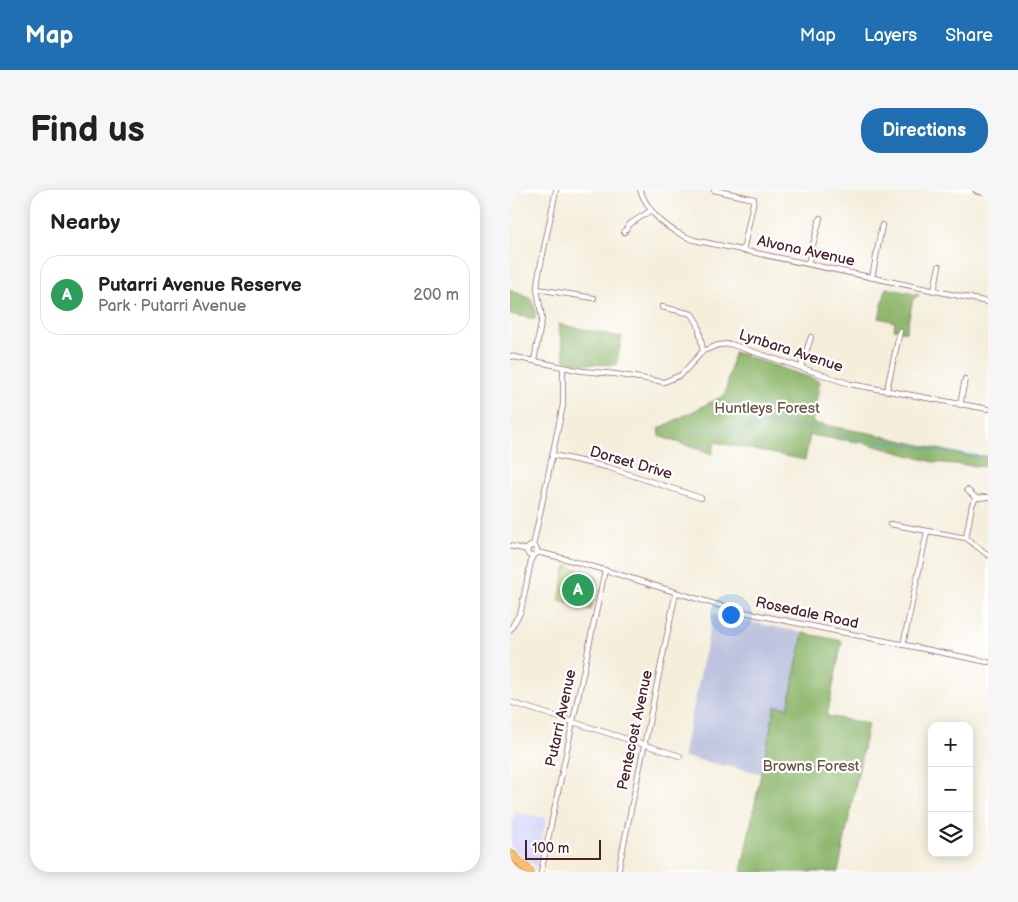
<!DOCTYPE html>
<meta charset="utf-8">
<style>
:root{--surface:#fff;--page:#f6f6f6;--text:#202124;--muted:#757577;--line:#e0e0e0;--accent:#1f6fb2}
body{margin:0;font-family:"Balsamiq Sans",sans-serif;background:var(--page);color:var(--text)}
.controls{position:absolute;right:15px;bottom:15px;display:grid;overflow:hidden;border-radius:10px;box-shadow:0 2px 12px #0003}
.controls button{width:45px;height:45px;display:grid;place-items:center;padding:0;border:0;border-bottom:1px solid var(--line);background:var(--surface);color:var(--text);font:25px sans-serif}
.scale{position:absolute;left:15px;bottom:12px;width:76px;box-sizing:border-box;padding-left:5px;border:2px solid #4a1f2b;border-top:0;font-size:14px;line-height:18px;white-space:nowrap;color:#4a1f2b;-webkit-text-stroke:4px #fff;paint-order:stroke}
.you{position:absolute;left:220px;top:424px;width:18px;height:18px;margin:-12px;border:4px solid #fff;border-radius:50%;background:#1a73e8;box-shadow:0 0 0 8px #1a73e833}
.badge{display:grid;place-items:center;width:32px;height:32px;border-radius:50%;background:var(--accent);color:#fff;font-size:16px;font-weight:700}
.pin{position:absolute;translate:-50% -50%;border:2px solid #fff;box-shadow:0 1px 5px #0006}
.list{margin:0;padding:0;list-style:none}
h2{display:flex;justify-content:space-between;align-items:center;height:65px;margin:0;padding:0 20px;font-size:21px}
h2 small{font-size:16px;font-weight:400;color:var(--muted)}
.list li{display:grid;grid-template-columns:32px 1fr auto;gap:15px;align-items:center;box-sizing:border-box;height:80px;margin:0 10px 10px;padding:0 10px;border:1px solid var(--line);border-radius:20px}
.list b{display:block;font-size:19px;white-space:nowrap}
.list p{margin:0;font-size:16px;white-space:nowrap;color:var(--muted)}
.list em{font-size:16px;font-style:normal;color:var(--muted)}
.icon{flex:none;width:28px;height:28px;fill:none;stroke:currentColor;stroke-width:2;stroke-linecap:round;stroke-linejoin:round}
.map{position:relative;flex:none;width:478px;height:682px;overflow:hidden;border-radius:20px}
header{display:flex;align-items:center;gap:30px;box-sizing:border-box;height:70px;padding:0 25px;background:var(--accent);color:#fff}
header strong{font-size:24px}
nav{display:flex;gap:28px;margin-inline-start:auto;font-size:18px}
.intro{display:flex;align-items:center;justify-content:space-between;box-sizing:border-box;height:120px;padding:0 30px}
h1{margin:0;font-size:35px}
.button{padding:12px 22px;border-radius:20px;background:var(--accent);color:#fff;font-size:18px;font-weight:700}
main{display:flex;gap:30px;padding:0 30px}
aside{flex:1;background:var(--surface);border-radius:20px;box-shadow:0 2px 12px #0003}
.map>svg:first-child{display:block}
.built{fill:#d5d8f9}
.industrial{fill:#bdc3de}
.green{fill:#b4d880;stroke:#7f7c56}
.forest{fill:#8fb86e;stroke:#6c6c4c}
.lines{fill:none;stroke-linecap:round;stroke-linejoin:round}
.stream{stroke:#53a5ce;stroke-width:1}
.minor-casing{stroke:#866769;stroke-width:6}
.secondary-casing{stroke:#866769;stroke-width:9}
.trunk-casing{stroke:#866769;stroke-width:9}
.minor{stroke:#fff;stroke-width:4.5}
.secondary{stroke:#fee5c5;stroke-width:7}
.trunk{stroke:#fcbd6f;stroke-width:8}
.labels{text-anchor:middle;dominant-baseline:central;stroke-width:4.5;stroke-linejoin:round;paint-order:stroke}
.street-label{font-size:15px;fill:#4a1f2b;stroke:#fff}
.park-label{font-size:15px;fill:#6a5644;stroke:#fff}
</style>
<header>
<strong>Map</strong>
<nav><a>Map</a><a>Layers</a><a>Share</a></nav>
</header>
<div class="intro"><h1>Find us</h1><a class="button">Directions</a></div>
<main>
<aside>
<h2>Nearby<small></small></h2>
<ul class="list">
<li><span class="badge" style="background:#2e9e5b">A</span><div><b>Putarri Avenue Reserve</b><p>Park · Putarri Avenue</p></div><em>200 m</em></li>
</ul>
</aside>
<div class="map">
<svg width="478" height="682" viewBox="0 0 478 682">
<rect width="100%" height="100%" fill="#fff"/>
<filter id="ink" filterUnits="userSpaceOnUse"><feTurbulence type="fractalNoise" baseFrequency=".02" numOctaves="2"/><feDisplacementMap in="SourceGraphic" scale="10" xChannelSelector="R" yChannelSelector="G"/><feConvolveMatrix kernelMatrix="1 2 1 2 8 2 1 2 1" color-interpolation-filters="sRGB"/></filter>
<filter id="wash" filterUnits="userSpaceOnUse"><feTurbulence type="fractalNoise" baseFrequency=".0096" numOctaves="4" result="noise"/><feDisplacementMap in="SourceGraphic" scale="20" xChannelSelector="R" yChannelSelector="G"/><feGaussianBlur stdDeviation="1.12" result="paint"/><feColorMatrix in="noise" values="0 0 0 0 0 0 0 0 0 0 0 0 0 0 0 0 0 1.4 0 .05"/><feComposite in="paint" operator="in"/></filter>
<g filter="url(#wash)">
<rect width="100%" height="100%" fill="#f4eedb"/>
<!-- built -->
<path class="built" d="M 5,622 L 36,628 L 26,676 L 0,655 Z"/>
<!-- industrial -->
<path class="industrial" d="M 203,424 L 293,443 L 278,518 L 265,516 L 251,583 L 173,567 Z"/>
<!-- green -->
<path class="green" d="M 56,376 L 86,386 L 87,389 L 81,420 L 49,410 Z"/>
<!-- forest -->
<path class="forest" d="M 376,98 L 409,105 L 403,109 L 396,142 L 384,139 L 385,132 L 369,128 Z
M 0,99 L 21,109 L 25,120 L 25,129 L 0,124 Z
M 48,134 L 112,147 L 106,175 L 74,174 L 55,170 Z
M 224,162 L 310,191 L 302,233 L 359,243 L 458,266 L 478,266 L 478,277 L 423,272 L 355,253 L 300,245 L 295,270 L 205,252 L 202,264 L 149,246 L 150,238 L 215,205 Z
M 293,443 L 332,451 L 317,526 L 358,534 L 328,682 L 231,682 L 265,516 L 278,518 Z"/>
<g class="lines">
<!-- stream -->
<path class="stream" d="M 185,241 L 207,241 L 260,235 L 309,238 L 347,249 L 390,253 L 421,260 L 478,267"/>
</g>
</g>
<g filter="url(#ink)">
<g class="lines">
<defs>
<path id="minor" d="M 130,0 C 140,26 158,41 184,50 L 478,112
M 204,0 L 244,9 L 233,61
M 114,42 L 120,34 L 140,21
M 298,74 L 310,28
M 362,88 L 372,35
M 27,99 L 84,108
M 424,101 L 429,76
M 152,117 L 182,124 L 188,134 L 193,161
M 0,166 L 72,181 L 105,184 L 154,192 L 171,185 L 193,161 L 208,155 L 220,154 L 340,194 L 478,219
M 24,171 L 32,128 L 27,99 L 28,88 L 46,0
M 291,177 L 301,147
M 377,199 L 390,141
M 450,215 L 455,189
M 43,265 L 97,277 L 191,308
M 457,300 L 466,308
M 380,334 L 456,348 L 478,365
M 456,348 L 462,315 L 466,308 L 478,307
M 0,356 L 18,360
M 23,356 L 53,215 L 53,177
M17 361a5 5 0 1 1 10 0a5 5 0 1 1-10 0Z
M 27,362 C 100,378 170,407 243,424 L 478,472
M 0,440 L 11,421 L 22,366
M 393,455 L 417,342
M 0,512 L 170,566
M 31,682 L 95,380
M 108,682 L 166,402"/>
<path id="secondary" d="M 467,0 L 478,2"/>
<path id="trunk" d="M 0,663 L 20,682
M 0,675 L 8,682"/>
</defs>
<!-- minor casing -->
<use href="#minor" class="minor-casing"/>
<!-- secondary casing -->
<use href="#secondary" class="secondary-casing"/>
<!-- trunk casing -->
<use href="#trunk" class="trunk-casing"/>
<!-- minor -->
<use href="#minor" class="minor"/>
<!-- secondary -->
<use href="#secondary" class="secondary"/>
<!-- trunk -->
<use href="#trunk" class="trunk"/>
</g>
</g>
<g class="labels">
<!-- street labels -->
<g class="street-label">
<text transform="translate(296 61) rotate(12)">Alvona Avenue</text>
<text transform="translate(281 161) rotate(18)">Lynbara Avenue</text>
<text transform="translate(121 273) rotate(16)">Dorset Drive</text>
<text transform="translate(297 423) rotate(12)">Rosedale Road</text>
<text transform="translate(51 528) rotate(-78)">Putarri Avenue</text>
<text transform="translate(125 540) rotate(-78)">Pentecost Avenue</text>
</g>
<!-- park labels -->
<g class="park-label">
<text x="257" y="218">Huntleys Forest</text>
<text x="301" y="576">Browns Forest</text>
</g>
</g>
</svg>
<div class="controls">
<button>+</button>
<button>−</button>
<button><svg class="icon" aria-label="layers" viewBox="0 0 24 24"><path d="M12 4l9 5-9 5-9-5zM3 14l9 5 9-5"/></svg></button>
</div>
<div class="scale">100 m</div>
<div class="you"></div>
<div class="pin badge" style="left:68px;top:400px;background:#2e9e5b">A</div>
</div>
</main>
